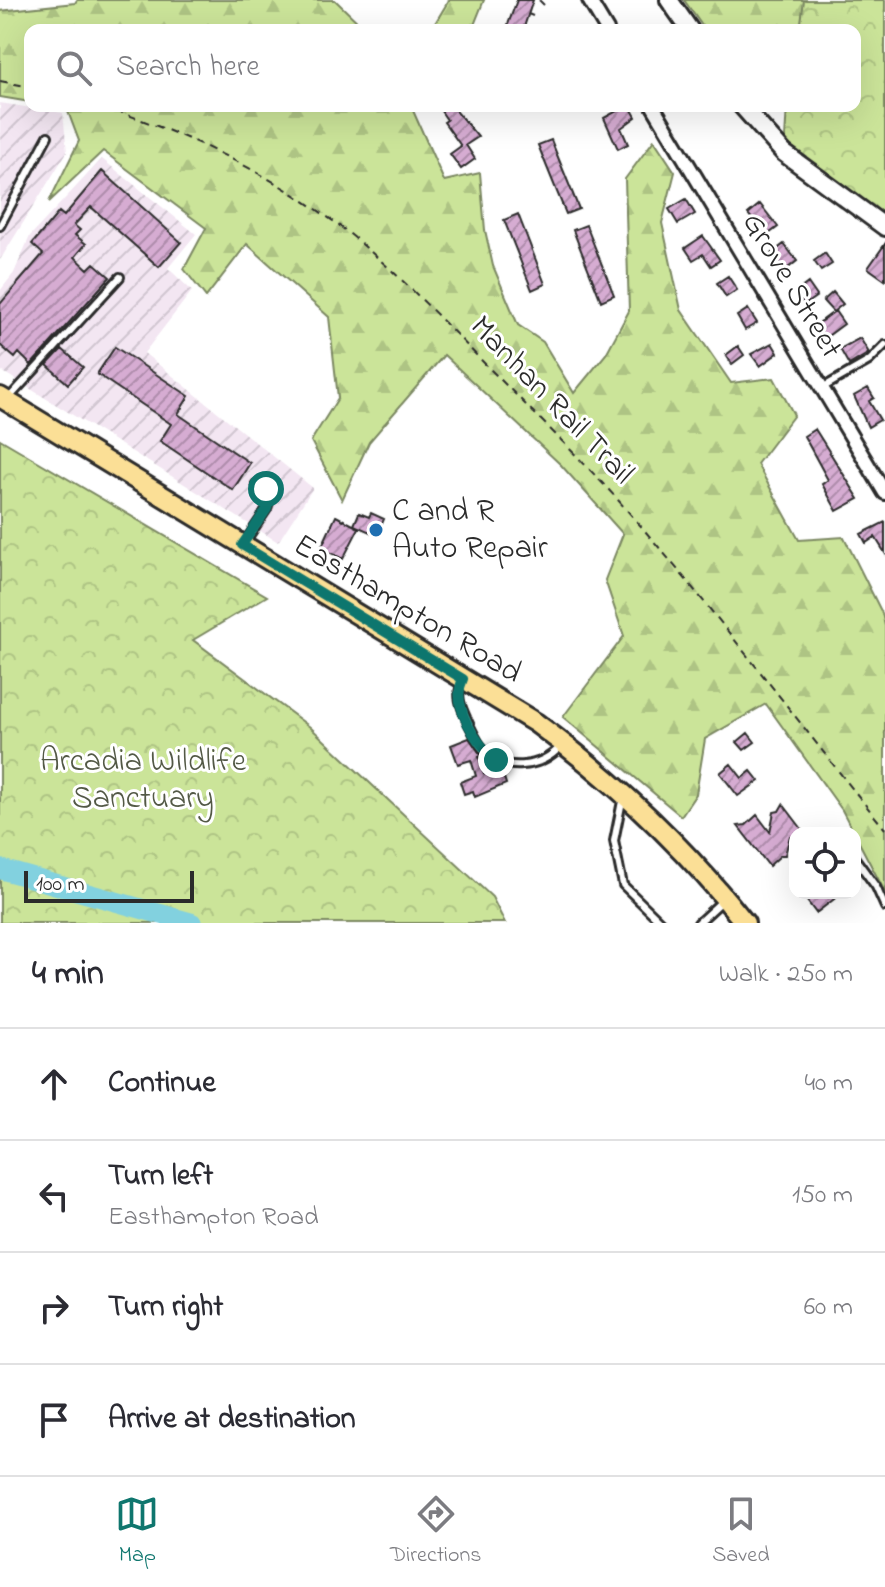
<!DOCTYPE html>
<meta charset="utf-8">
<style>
:root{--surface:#fff;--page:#f2f2f3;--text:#2b2b33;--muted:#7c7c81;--line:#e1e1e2;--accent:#0f766e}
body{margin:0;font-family:"Indie Flower",sans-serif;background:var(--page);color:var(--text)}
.controls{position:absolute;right:24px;bottom:24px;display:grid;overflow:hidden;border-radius:16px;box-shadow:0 8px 32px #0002}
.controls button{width:72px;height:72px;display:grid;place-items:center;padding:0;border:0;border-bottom:2px solid var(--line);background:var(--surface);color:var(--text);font:40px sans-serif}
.scale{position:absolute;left:24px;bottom:20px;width:170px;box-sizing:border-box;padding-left:8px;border:4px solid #2b2b2b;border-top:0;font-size:22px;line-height:28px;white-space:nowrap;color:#2b2b2b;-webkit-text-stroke:6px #fff;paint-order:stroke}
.stop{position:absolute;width:24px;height:24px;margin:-18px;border:6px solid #0f766e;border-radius:50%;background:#fff}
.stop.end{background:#0f766e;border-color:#fff;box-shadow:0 2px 8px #0008}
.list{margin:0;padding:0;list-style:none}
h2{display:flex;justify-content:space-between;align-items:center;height:104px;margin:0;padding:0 32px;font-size:34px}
h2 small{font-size:26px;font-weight:400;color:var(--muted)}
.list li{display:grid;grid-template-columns:52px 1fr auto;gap:24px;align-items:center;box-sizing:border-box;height:112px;padding:0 32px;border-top:2px solid var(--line)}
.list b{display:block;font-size:30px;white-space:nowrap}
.list p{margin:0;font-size:26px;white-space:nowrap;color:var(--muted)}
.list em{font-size:26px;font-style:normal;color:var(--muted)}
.icon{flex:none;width:44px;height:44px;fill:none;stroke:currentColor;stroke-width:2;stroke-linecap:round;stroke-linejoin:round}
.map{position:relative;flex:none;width:885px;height:923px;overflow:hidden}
.search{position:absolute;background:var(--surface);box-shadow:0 8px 32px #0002;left:24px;right:24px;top:24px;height:88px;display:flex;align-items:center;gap:20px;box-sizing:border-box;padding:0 28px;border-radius:16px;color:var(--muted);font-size:30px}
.sheet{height:552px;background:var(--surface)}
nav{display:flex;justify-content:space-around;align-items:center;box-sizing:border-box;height:112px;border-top:2px solid var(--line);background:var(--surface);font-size:22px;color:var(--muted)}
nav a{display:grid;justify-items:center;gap:4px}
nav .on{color:var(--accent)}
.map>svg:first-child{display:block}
.industrial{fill:url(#industrial-furrows)}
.forest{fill:url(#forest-firs);stroke:#7b8862;stroke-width:2}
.park{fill:url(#park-crowns);stroke:#7b8862;stroke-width:2}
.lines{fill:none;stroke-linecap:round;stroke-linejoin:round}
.river{stroke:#82d1df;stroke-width:20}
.building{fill:url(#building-hatch);stroke:#2b2b2b;stroke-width:2}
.service-casing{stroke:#2b2b2b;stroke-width:12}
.minor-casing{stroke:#2b2b2b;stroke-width:18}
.secondary-casing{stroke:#2b2b2b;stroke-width:22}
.primary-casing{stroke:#2b2b2b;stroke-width:24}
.path{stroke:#2b2b2b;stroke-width:2;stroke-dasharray:8 6;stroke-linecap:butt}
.service{stroke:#fff;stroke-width:6}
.minor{stroke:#fff;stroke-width:12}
.secondary{stroke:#fff;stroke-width:16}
.primary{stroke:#fbdf96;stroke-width:18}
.route{stroke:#0f766e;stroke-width:10}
.poi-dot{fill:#1f6fb2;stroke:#fff;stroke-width:3}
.labels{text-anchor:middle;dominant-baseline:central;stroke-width:6;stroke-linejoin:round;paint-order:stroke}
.street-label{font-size:32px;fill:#2b2b2b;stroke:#fff}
.poi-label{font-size:32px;fill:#2b2b2b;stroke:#fff;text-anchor:start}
.park-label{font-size:32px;fill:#535946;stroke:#fff}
</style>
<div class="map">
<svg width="885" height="923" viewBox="0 0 885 923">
<defs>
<pattern id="industrial-furrows" width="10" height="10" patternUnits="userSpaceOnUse" patternTransform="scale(2)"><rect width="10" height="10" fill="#f3e6f2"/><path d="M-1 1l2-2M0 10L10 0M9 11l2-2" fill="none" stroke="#d0c5d0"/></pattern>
<pattern id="forest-firs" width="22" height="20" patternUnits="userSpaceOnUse" patternTransform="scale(2)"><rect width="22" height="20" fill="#cbe499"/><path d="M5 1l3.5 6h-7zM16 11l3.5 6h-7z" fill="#aec484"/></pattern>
<pattern id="park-crowns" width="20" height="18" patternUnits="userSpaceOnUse" patternTransform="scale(2)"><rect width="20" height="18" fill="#cbe499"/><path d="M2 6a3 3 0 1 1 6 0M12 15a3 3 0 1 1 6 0" fill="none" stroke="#aec484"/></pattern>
<pattern id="building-hatch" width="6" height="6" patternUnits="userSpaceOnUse" patternTransform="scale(2)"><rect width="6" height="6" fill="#d6acd2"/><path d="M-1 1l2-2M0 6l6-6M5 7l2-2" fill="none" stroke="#ae8cab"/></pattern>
</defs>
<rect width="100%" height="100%" fill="#fff"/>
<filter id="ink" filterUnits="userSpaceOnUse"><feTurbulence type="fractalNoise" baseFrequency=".0125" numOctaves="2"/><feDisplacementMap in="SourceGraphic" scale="16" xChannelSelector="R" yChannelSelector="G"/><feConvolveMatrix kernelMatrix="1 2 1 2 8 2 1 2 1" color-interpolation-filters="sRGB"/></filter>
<g filter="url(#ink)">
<!-- industrial -->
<path class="industrial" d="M 0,103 L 63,113 L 67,152 L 0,260 Z
M 102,159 L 196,234 L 168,268 L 192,291 L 144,353 L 313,488 L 278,542 L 0,370 L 0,291 L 14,273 L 30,236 Z"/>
<!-- forest -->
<path class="forest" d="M 77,0 L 335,0 L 366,30 L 30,30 L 30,102 L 0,97 L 0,11 L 75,3 Z
M 449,0 L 484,0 L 472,30 L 431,30 Z
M 684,0 L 885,0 L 885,205 L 855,106 L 855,30 L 705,30 Z
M 52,106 L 411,106 L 444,181 L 480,173 L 485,230 L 493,266 L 518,325 L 543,342 L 574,393 L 606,354 L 629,311 L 625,179 L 654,140 L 675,172 L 662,223 L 681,310 L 731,383 L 774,378 L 794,415 L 757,464 L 799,540 L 844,537 L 882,613 L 885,626 L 885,892 L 842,810 L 766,704 L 705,739 L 696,794 L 681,816 L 563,717 L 624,636 L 605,580 L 623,534 L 561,465 L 444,355 L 369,442 L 342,500 L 311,441 L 338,398 L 329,317 L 247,244 L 206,297 L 184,269 L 206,228 L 103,151 L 49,202 L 79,141 L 67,109 Z"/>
<!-- park -->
<path class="park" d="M 804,0 L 885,0 L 885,215 L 797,155 L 785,139 L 787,106 L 855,106 L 855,30 L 800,30 Z
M 0,439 L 267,596 L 193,640 L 310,727 L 492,897 L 505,923 L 0,923 Z"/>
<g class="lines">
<!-- river -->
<path class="river" d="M 0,869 L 192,923"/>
</g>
<!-- building -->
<path class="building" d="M 517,0 L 533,0 L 523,30 L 506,30 Z
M 448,106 L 452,106 L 478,137 L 466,145 L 475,159 L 461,169 L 450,154 L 461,146 L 444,122 L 447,120 L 441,111 Z
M 626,106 L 630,106 L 636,117 L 621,128 L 628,144 L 618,149 L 604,118 Z
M 551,140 L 579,209 L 566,214 L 538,145 Z
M 102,171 L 181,242 L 159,267 L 91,207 L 74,225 L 80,230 L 75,235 L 86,244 L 75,257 L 88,269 L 94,263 L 110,277 L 31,365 L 19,353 L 15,358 L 0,345 L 0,304 L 43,254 L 32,244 L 59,212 L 64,216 Z
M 686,199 L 695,214 L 678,224 L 669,209 Z
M 760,204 L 778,227 L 766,236 L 748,214 Z
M 518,214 L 545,284 L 532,290 L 504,220 Z
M 586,225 L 614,295 L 601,301 L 573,230 Z
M 703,236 L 720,260 L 711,266 L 703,254 L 693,260 L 685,248 Z
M 784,244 L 797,261 L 787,269 L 784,265 L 782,267 L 771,254 Z
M 885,244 L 885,280 L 868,268 Z
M 825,253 L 832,264 L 821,271 L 814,261 Z
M 728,276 L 737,290 L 726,297 L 717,283 Z
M 808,283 L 817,296 L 804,305 L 796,292 Z
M 833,292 L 843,304 L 833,312 L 823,301 Z
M 748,309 L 757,323 L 745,330 L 737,316 Z
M 835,311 L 844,324 L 825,338 L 816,325 Z
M 860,338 L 869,353 L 849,365 L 840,349 Z
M 772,343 L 778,353 L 760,366 L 751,354 Z
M 738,346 L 744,355 L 732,364 L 726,355 Z
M 115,347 L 189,396 L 178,414 L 250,463 L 233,490 L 160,441 L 171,424 L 97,374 Z
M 62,349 L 83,367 L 68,384 L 47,365 Z
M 868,388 L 874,398 L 869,401 L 880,420 L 868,427 L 854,396 Z
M 815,429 L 859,499 L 837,511 L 822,484 L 828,480 L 804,436 Z
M 359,513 L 369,517 L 371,513 L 384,519 L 377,535 L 354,525 Z
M 336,516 L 359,528 L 343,559 L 321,548 Z
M 885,522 L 885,553 L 875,537 L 866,543 L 861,534 Z
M 748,733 L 755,742 L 744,750 L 737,742 Z
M 469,738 L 482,756 L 479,757 L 484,774 L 501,768 L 506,784 L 475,797 L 473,791 L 464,794 L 460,782 L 476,776 L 471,760 L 458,764 L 451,745 Z
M 731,764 L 742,778 L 751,771 L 759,781 L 738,796 L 720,773 Z
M 783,804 L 805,833 L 795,833 L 795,842 L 790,836 L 785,855 L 781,855 L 769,866 L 738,826 L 746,825 L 757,815 L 770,832 L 774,812 L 779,811 Z
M 801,893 L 842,893 L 816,913 Z"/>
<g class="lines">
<defs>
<path id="service" d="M 0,226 L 48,136
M 822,388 L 869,361 L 885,345
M 9,398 L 120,277
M 245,542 L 267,509 L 270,497 L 266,489 L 256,484
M 463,680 C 455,695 461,707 468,722 C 472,730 477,742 483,749 C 504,774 541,768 561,746
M 623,796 L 614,841 L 623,885 L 662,923
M 855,858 L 876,887 L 885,907
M 698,923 L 722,901"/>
<path id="minor" d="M 589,0 L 607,30
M 653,106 L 885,493"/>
<path id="secondary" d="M 669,0 L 690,30
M 742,106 L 784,153 L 885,227"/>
<path id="primary" d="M 0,397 L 536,723 C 615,781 684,846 745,923"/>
</defs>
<!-- service casing -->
<use href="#service" class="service-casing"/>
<!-- minor casing -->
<use href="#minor" class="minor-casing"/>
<!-- secondary casing -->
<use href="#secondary" class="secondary-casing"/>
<!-- primary casing -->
<use href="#primary" class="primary-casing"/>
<!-- path -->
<path class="path" d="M 539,0 L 544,5
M 528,14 L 533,16
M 0,81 L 30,87
M 102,106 C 198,138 295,184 371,252 C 415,290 455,334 496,375 C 537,416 579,457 618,500 C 712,606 796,720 885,829"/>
<!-- service -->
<use href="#service" class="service"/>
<!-- minor -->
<use href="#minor" class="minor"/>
<!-- secondary -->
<use href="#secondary" class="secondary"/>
<!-- primary -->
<use href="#primary" class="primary"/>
</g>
</g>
<g class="lines" filter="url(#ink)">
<!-- route -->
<path class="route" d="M 266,489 L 270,497 L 267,509 L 242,545 L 463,679 C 450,705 476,743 496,760"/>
</g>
<!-- markers -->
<circle class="poi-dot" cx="376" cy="530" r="8"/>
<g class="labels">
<!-- street labels -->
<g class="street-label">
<text transform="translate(791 286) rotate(59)">Grove Street</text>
<text transform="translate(551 401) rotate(46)">Manhan Rail Trail</text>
<text transform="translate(407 610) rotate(31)">Easthampton Road</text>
</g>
<!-- poi labels -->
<g class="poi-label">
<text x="392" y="512">C and R<tspan x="392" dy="37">Auto Repair</tspan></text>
</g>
<!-- park labels -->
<g class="park-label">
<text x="143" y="762">Arcadia Wildlife<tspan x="143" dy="37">Sanctuary</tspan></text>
</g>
</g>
</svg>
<div class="controls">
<button><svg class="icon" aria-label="locate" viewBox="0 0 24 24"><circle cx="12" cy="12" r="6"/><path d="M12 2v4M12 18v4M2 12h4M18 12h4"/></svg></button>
</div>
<div class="scale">100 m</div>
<div class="stop" style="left:266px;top:489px"></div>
<div class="stop end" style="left:496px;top:760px"></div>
<div class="search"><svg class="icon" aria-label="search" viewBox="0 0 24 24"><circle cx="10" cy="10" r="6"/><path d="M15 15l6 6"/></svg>Search here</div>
</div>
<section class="sheet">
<h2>4 min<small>Walk · 250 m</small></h2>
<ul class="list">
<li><svg class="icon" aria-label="ahead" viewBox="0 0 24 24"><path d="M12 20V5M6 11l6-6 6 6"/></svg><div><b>Continue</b></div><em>40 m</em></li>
<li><svg class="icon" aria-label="left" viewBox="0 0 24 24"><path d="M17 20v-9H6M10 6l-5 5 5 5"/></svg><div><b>Turn left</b><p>Easthampton Road</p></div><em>150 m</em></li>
<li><svg class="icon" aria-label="right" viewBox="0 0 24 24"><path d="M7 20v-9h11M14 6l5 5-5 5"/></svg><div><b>Turn right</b></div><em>60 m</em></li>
<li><svg class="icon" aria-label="arrive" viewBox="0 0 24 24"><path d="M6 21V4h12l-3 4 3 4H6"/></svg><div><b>Arrive at destination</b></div></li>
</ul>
</section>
<nav>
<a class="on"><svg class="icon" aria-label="map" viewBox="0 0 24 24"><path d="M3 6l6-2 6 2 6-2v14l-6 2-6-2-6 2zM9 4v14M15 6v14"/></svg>Map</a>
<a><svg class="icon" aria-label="directions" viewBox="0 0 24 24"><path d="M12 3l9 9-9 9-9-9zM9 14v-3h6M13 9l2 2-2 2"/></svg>Directions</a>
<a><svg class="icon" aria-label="saved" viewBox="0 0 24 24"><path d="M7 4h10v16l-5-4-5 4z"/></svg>Saved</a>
</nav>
